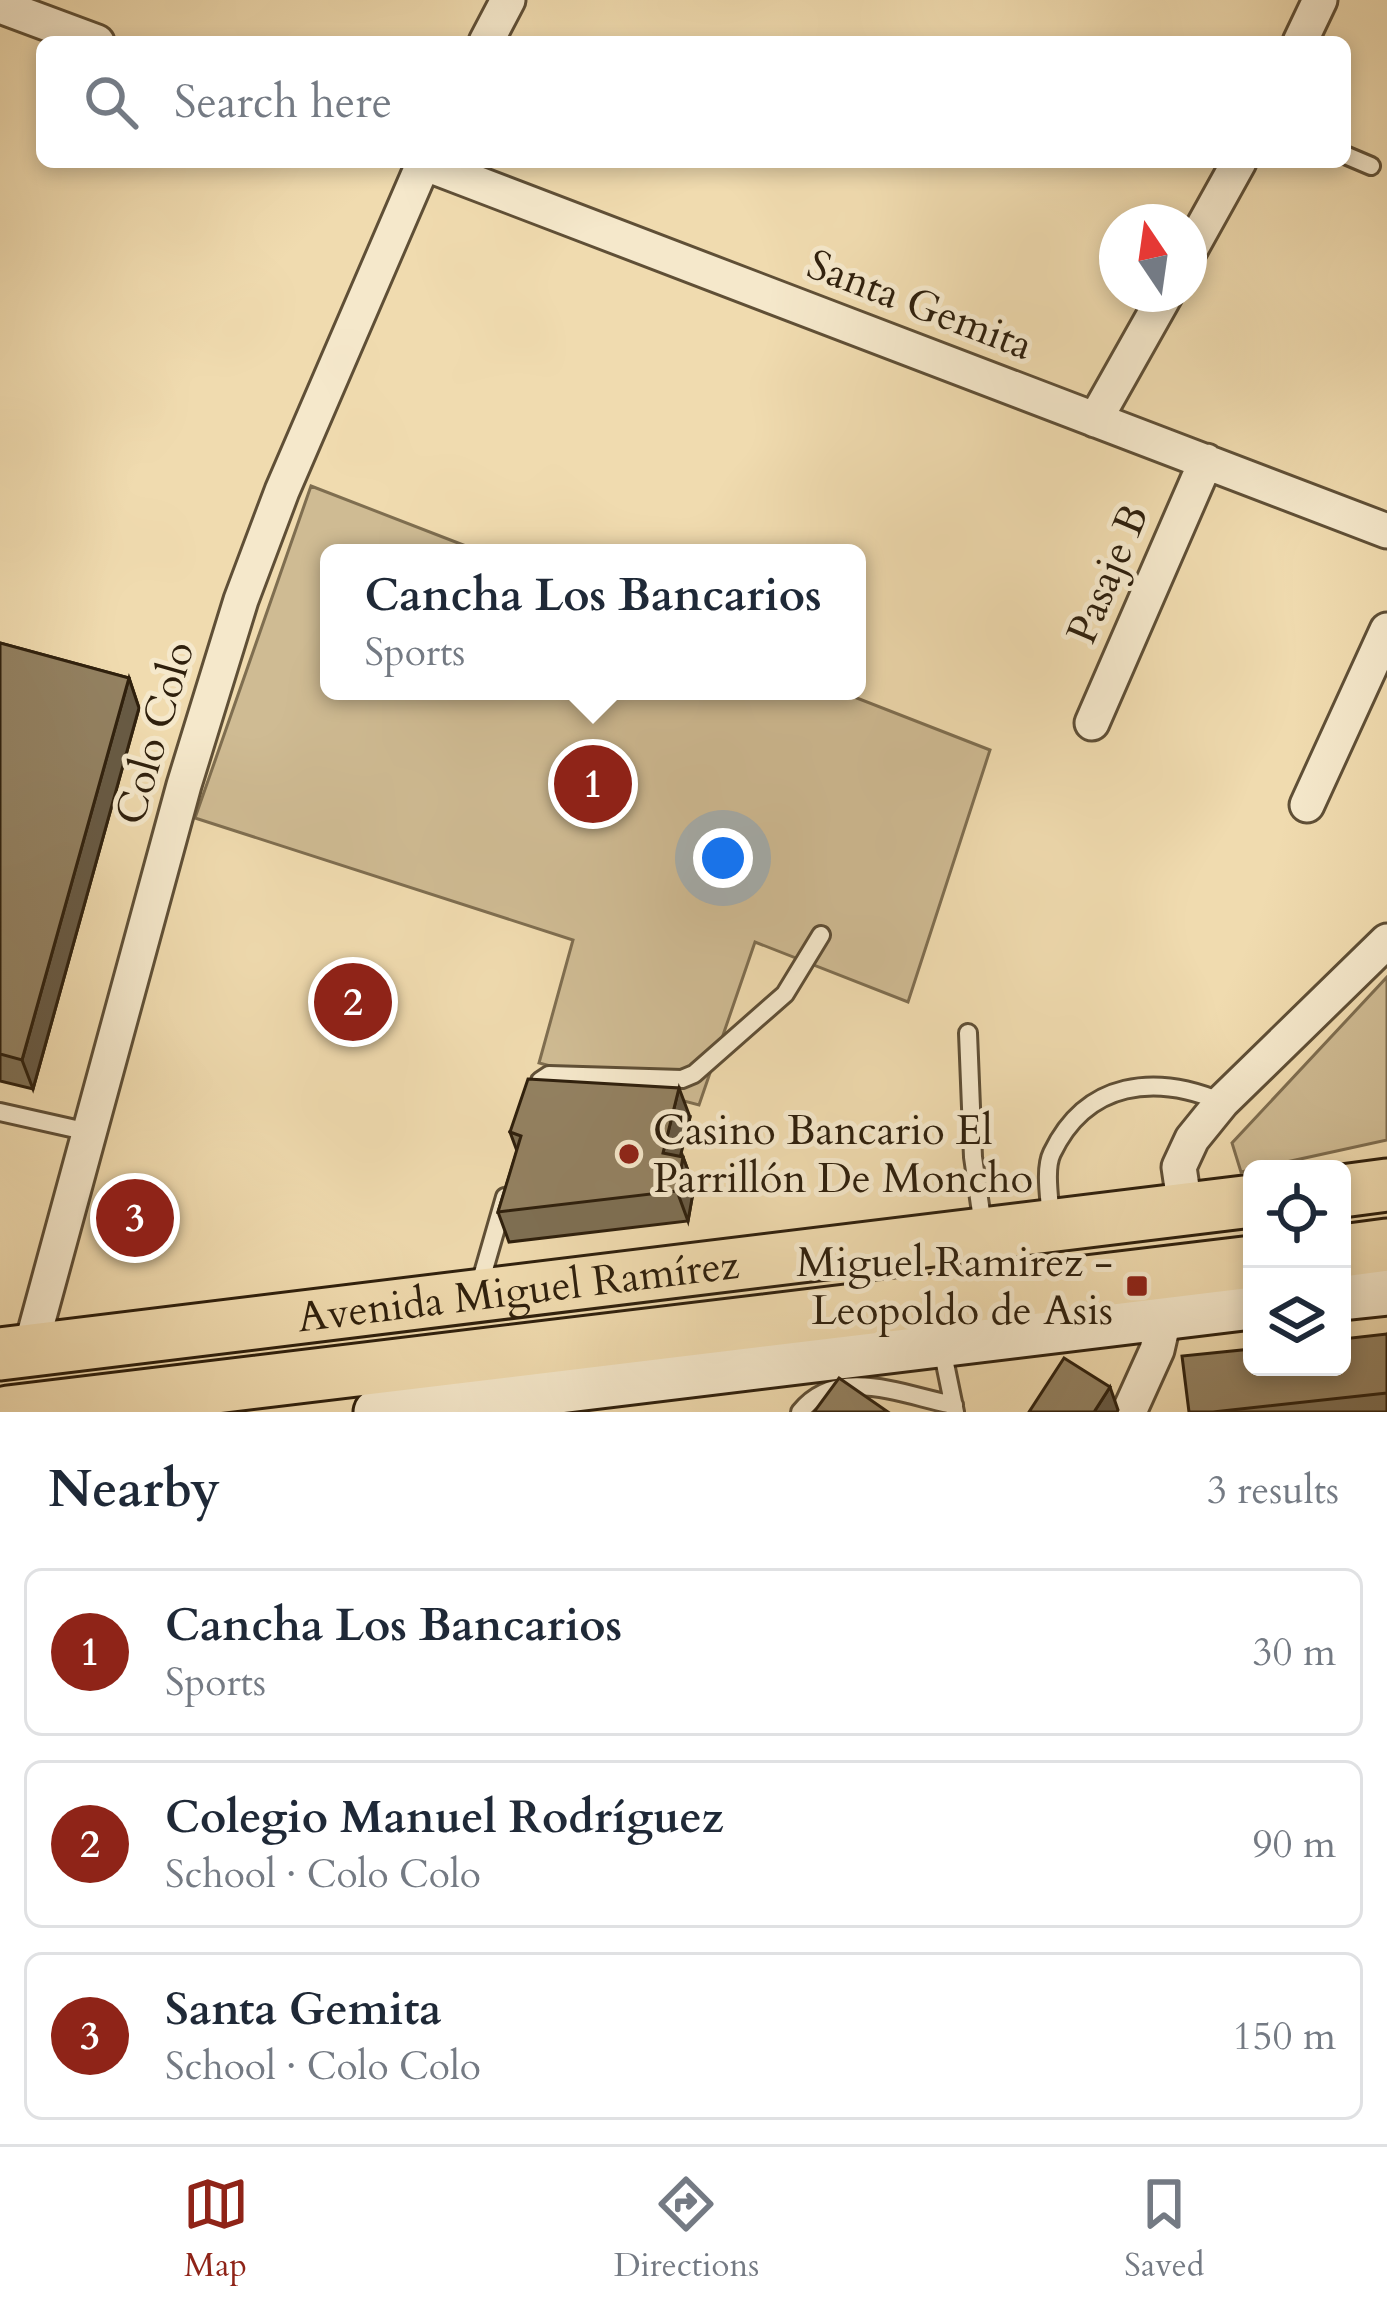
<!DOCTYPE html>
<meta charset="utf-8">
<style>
:root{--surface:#fff;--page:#f2f2f3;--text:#1f2937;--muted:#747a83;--line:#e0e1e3;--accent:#8f2418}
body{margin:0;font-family:Cardo,serif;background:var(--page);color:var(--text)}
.controls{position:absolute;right:36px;bottom:36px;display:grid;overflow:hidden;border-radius:18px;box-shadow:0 6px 18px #0003}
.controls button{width:108px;height:108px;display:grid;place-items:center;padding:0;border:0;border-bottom:3px solid var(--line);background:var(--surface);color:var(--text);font:60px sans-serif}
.compass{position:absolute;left:1099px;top:204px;width:108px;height:108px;border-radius:50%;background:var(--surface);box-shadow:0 6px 18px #0003;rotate:347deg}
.you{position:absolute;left:723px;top:858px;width:42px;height:42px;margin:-30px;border:9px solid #fff;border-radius:50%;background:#1a73e8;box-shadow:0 0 0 18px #1a73e833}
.badge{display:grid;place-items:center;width:78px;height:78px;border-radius:50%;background:var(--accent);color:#fff;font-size:39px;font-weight:700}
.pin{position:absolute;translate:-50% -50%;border:6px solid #fff;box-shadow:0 3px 12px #0006}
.popup{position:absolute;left:320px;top:544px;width:546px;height:156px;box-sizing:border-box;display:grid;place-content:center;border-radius:18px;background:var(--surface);filter:drop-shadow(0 3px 9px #0005);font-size:39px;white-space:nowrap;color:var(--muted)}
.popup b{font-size:45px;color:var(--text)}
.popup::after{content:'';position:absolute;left:50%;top:100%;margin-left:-24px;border:24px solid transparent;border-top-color:var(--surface)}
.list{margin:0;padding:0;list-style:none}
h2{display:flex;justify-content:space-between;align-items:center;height:156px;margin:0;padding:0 48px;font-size:51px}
h2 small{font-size:39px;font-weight:400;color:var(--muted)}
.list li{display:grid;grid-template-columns:78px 1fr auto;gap:36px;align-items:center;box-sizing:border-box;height:168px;margin:0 24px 24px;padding:0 24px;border:3px solid var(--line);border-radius:18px}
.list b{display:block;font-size:45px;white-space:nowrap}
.list p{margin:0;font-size:39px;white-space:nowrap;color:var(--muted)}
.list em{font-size:39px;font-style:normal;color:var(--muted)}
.icon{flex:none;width:66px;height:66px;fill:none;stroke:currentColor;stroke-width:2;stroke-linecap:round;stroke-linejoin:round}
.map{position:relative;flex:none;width:1387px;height:1412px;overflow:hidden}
.search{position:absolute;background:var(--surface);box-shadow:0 6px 18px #0003;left:36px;right:36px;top:36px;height:132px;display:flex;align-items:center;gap:30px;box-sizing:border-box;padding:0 42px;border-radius:18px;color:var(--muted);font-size:45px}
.sheet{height:732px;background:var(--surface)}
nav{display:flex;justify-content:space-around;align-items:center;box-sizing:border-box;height:168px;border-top:3px solid var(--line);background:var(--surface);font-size:33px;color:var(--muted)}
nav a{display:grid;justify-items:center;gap:6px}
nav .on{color:var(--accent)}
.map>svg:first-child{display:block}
.green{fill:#cfbb93;stroke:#7f6e50;stroke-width:3}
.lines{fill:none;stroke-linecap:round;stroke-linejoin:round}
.lane-casing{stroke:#5f4f36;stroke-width:22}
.street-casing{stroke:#5f4f36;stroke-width:39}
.secondary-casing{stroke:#2f200d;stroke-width:51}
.primary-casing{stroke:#2f200d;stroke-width:57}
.lane{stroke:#f5e8cb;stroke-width:16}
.street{stroke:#f5e8cb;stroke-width:33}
.secondary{stroke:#f5e8cb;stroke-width:45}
.primary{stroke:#f0dbaf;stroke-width:51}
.wall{fill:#7e6f53;stroke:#2f200d;stroke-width:3}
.shaded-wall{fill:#675a44;stroke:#2f200d;stroke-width:3}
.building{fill:#938161;stroke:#2f200d;stroke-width:3}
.poi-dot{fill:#8f2418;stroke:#f5e8cb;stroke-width:4.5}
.labels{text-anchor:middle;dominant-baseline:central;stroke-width:10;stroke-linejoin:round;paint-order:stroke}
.street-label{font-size:42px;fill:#2f200d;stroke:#f5e8cb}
.poi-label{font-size:42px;fill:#2f200d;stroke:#f5e8cb;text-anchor:start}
</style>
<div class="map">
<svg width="1387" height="1412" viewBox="0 0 1387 1412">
<rect width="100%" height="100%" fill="#f0dbaf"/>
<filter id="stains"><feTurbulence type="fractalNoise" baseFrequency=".00167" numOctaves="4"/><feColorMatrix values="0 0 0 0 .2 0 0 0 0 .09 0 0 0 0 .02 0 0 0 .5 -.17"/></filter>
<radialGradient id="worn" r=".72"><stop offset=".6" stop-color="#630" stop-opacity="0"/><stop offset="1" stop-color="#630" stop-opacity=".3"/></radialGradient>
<!-- green -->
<path class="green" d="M 311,486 L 484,553 L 329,553 L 329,691 L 839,691 L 990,750 L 908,1002 L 755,942 L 699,1105 L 539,1063 L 573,940 L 195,818 Z
M 1387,977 L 1387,1140 L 1241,1172 L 1232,1143 Z"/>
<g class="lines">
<defs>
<path id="lane" d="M 1345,155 L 1371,166
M 968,1033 L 973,1157 L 983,1226
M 536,1097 L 540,1081 L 549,1075 L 682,1079 L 694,1074 L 785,994 L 821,935
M 0,1112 L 89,1132
M 1051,1220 C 1050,1201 1044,1169 1052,1153 C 1087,1080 1156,1074 1222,1102
M 479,1287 L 505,1197
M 941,1344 L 955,1412
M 800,1412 C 838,1365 902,1395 954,1405"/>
<path id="street" d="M 0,6 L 97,42
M 486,42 L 508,0
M 1300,42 L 1320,0
M 421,162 L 1387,531
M 1189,252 L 1239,162
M 1095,420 L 1166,294
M 1092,723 L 1206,461
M 1307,805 L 1387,630
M 1185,1208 L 1179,1167 L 1192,1139 L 1222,1102 L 1387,941
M 30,1350 L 184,785 L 241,600 L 282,491 L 424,162
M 1129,1412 L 1157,1350 L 1165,1315"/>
<path id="secondary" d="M 1342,1297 L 1387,1292
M 377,1412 L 1252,1306"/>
<g id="primary">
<path d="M 1342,1191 L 1387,1185"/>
<path d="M 1342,1251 L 1387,1245"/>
<path id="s1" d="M 0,1354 L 1252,1201"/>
<path d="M 8,1412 L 1252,1262"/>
</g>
</defs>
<!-- lane casing -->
<use href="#lane" class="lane-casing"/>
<!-- street casing -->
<use href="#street" class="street-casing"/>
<!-- secondary casing -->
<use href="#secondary" class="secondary-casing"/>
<!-- primary casing -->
<use href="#primary" class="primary-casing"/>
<!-- lane -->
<use href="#lane" class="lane"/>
<!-- street -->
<use href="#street" class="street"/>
<!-- secondary -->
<use href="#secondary" class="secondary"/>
<!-- primary -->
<use href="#primary" class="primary"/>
</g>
<!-- wall -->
<path class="wall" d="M 0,643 L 129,678 L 139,708 L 33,1089 L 0,1081 Z
M 690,1117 L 680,1156 L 683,1157 L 694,1187 L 688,1221 L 509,1242 L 498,1212 L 517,1151 L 510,1132 Z
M 1387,1334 L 1387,1412 L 1189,1412 Z"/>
<!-- shaded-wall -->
<path class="shaded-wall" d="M 129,678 L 139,708 L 33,1089 L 22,1060 Z
M 679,1088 L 690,1117 L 674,1182 L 663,1153 Z
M 683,1157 L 694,1187 L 688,1221 L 677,1191 Z
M 1110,1387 L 1118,1410 L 1117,1412 L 1094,1412 Z"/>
<!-- building -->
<path class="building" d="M 0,643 L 129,678 L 22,1060 L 0,1054 Z
M 528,1079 L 679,1088 L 663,1153 L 683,1157 L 677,1191 L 498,1212 L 521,1136 L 510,1132 Z
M 1387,1334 L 1387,1393 L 1213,1412 L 1189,1412 L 1182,1356 L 1252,1349 L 1252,1367 L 1342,1367 L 1342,1339 Z
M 1064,1358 L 1110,1387 L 1094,1412 L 1029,1412 Z
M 839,1378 L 888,1412 L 814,1412 Z"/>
<!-- markers -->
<g class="poi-dot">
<circle cx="629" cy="1154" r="12"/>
<rect x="1125" y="1274" width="24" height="24" rx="6"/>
</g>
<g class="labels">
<!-- street labels -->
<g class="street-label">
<text transform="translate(920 305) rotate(21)">Santa Gemita</text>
<text transform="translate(1108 574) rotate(-67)">Pasaje B</text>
<text transform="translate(155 733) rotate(-74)">Colo Colo</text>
<text stroke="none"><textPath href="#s1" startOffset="522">Avenida Miguel Ramírez</textPath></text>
</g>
<!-- poi labels -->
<g class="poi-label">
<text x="653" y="1130">Casino Bancario El<tspan x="653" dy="48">Parrillón De Moncho</tspan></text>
<text x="1113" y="1262" text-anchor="end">Miguel Ramirez -<tspan x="1113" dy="48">Leopoldo de Asis</tspan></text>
</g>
</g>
<rect width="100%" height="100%" filter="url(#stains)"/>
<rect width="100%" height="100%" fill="url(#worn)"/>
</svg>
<div class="controls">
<button><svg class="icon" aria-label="locate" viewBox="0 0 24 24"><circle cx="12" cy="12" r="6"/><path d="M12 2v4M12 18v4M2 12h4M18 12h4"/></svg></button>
<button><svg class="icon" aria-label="layers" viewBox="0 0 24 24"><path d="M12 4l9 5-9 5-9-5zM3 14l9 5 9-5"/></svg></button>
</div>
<svg class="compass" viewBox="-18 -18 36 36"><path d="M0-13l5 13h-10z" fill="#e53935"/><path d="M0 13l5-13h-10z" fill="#747a83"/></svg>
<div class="you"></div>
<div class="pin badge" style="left:593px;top:784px">1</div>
<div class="popup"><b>Cancha Los Bancarios</b>Sports</div>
<div class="pin badge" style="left:353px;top:1002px">2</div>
<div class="pin badge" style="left:135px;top:1218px">3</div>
<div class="search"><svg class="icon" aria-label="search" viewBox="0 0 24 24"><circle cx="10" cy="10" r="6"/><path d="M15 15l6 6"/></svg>Search here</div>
</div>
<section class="sheet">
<h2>Nearby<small>3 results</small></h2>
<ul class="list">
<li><span class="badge">1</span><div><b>Cancha Los Bancarios</b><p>Sports</p></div><em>30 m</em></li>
<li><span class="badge">2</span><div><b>Colegio Manuel Rodríguez</b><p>School · Colo Colo</p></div><em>90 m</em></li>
<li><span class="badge">3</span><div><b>Santa Gemita</b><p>School · Colo Colo</p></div><em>150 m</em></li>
</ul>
</section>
<nav>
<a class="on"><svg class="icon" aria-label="map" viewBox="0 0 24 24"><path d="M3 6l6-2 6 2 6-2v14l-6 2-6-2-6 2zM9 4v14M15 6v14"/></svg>Map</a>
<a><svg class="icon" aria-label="directions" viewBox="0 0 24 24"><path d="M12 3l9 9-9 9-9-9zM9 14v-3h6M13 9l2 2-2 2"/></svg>Directions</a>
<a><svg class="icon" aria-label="saved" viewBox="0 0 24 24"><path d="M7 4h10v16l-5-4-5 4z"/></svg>Saved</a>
</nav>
